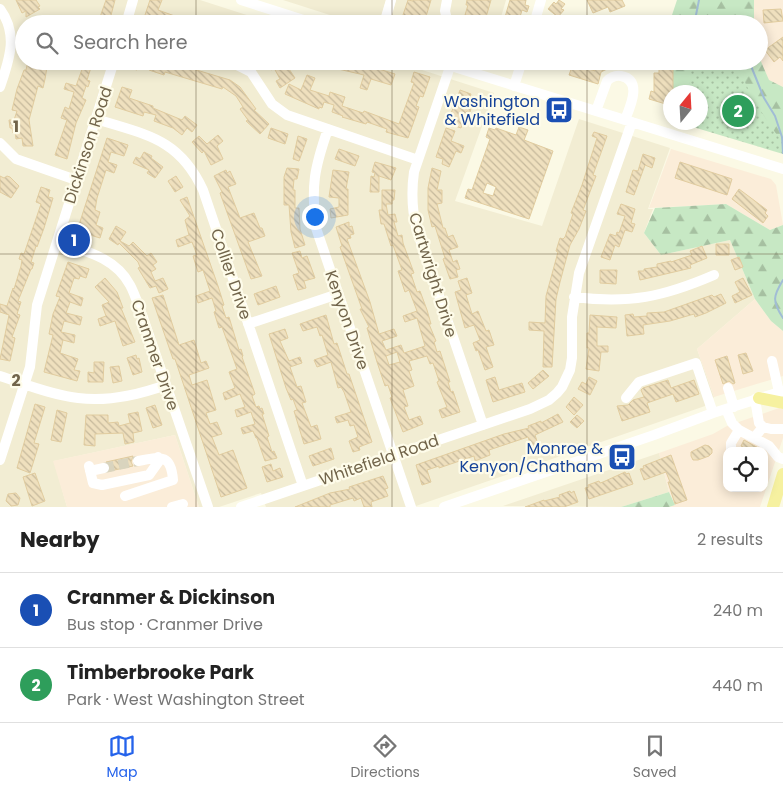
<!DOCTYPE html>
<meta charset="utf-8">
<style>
:root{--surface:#fff;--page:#f6f6f6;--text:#222;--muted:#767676;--line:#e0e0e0;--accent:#2563eb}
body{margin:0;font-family:Poppins,sans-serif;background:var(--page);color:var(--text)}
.controls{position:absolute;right:15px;bottom:15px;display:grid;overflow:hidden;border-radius:10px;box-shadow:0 2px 12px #0003}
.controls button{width:45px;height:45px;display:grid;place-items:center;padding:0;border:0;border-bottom:1px solid var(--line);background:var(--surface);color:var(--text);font:25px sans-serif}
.compass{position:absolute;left:663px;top:85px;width:45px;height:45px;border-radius:50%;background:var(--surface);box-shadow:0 2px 12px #0003;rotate:18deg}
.you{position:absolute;left:314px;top:216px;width:18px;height:18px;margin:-12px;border:4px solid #fff;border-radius:50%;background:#1a73e8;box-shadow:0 0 0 8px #1a73e833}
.badge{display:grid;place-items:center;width:32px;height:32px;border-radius:50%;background:var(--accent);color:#fff;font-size:16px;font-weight:700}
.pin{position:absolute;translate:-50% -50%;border:2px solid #fff;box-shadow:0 1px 5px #0006}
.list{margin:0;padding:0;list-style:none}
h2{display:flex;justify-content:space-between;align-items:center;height:65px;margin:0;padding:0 20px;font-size:21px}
h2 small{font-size:16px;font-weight:400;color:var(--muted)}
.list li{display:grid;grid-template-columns:32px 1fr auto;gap:15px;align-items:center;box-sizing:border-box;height:75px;padding:0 20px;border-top:1px solid var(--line)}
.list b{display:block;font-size:19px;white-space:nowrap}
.list p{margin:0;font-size:16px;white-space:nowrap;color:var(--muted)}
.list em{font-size:16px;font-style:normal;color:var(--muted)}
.icon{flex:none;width:28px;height:28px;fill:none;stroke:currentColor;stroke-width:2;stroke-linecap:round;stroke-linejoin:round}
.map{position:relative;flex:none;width:783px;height:507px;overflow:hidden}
.search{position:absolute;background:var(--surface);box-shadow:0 2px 12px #0003;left:15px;right:15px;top:15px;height:55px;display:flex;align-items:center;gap:12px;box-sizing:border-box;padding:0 18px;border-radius:28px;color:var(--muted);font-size:19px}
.sheet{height:215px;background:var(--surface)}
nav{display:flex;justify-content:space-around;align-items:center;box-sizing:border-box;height:70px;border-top:1px solid var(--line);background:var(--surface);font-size:14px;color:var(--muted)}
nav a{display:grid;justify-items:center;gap:2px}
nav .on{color:var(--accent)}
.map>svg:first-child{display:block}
.residential{fill:#f2edd3}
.commercial{fill:#fbedd9;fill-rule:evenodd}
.grass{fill:url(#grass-dots)}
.forest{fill:url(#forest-firs)}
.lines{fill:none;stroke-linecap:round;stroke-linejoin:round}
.stream{stroke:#a1bdd5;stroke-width:2}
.building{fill:url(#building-back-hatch);stroke:#e1cc9f;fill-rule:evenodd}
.minor-tunnel{stroke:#d9d4be;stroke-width:10;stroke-dasharray:10 5;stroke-linecap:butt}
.minor{stroke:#fff;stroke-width:10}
.major{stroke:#f6f1a0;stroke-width:12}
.grid{fill:none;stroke:#72654b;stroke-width:1;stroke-opacity:0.55}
.labels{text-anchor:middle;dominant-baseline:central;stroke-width:4.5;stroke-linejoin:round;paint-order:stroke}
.transit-label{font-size:16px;fill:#164399;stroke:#fefcea;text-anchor:end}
.street-label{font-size:16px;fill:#72654b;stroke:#fefcea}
.grid-label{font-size:16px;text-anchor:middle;font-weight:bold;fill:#72654b;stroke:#fefcea;stroke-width:4.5;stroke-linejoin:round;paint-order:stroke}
</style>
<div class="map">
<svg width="783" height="507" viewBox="0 0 783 507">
<defs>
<pattern id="grass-dots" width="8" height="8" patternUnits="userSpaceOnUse" patternTransform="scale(1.25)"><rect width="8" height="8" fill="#c7e8c4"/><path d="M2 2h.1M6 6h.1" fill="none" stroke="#a6c0a1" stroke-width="1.8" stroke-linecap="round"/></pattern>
<pattern id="forest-firs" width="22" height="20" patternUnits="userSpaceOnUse" patternTransform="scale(1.25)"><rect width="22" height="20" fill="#c7e8c4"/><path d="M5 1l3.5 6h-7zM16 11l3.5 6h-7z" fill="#a6c0a1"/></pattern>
<pattern id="building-back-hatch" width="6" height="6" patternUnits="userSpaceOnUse" patternTransform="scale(1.25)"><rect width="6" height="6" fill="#efe0be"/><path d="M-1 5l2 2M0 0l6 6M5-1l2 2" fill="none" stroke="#c6b99c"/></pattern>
</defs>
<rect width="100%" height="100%" fill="#fbf9e5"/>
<!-- residential -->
<path class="residential" d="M 0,0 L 200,0 L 275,24 L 24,24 L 24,61 L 394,61 L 494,93 L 455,201 L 542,226 L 579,119 L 670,148 L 648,209 L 653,209 L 644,233 L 661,255 L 730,240 L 755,299 L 697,349 L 714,397 L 705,406 L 413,507 L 266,507 L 261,493 L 219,507 L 199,507 L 175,435 L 54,461 L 67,507 L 0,507 Z
M 283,0 L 386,0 L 379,24 L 358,24 Z
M 396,0 L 506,0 L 499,24 L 389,24 Z
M 659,453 L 669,492 L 621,507 L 503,506 Z"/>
<!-- commercial -->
<path class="commercial" d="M 751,0 L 783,0 L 783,87 L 769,83 L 759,61 L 759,24 L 752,24 Z
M 671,149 L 771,179 L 776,185 L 783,225 L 770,230 L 726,204 L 649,208 Z
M 755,299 L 771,321 L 783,331 L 783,376 L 714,397 L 697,349 Z
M 779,408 L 783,409 L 783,438 L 760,507 L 669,507 L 675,505 L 669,492 L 659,453 L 713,434 L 727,426 ZM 727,451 L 764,451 L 764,488 L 727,488 Z
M 175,435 L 199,507 L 67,507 L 53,461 Z"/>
<!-- grass -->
<path class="grass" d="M 684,61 L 755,61 L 783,128 L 783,154 L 683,124 L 683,123 L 700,122 L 700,92 L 683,92 Z"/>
<!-- forest -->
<path class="forest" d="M 677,0 L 754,0 L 754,24 L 669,24 Z
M 759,57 L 769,80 L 783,87 L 783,143 C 770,127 740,80 737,61 L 759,61 Z
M 669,61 L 690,61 L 689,92 L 670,92 L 670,113 Z
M 726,204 L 770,230 L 783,225 L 783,331 L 771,321 L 755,299 L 730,240 L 661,255 L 644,233 L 655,208 Z
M 669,492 L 675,505 L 669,507 L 621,507 Z"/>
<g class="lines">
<!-- stream -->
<path class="stream" d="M 697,24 L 695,20 L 699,0
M 749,61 L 764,98 L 775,116 L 782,137 L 783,153
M 783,280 C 773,296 772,301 783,318"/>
</g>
<!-- building -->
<path class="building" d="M 16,0 L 36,0 L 40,6 L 38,7 L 40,9 L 26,17 L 26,11 L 22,13 Z
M 106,0 L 115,0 L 109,23 L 99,20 Z
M 150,0 L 162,0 L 158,10 L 197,24 L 163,24 L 144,18 Z
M 408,0 L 413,1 L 413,0 L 431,0 L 424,23 L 420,22 L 419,24 L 410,24 L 401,21 Z
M 467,0 L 491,0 L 484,24 L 466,24 L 469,16 L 465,15 L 468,5 L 466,5 Z
M 510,0 L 526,0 L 525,5 L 529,6 L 527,12 L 522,10 L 518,24 L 503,24 Z
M 559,0 L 565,4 L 561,9 L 564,10 L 558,17 L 548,9 L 554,2 L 556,4 Z
M 587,0 L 622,0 L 625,6 L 610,12 L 608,7 L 593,13 Z
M 781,9 L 783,21 L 764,23 L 763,10 Z
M 783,37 L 783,61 L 780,57 L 774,62 L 765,50 Z
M 28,61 L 48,61 L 45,79 L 43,88 L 38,86 L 29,120 L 33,146 L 23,146 L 22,138 L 16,139 L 15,132 L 13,133 L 12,128 L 10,128 L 9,120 L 14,120 L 17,111 L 12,110 L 17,89 L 24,70 L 26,70 Z
M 85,61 L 93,61 L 87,80 L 90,81 L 88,87 L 86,86 L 82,98 L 86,100 L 76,123 L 67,159 L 55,155 L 67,120 L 61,118 L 65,107 L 69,109 L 74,92 L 64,89 L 66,83 L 76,86 Z
M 129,61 L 140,61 L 137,70 L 127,67 Z
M 152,61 L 160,61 L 160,64 L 171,67 L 172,64 L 183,68 L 183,66 L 230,80 L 240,87 L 256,109 L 254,110 L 269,124 L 260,134 L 246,121 L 248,120 L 240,109 L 243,107 L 236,96 L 223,87 L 222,89 L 165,72 L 164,75 L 149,70 Z
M 263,61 L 275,61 L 282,69 L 287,66 L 295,78 L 280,88 L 276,81 L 280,79 L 274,68 L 271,70 Z
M 318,61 L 356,62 L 395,74 L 391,85 L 371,79 L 367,90 L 360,88 L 364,75 L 334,68 L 318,63 Z
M 589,61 L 626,61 L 626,63 L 611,67 L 601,72 L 598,84 L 569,75 L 573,64 L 595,71 Z
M 659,61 L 673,61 L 673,92 L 670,92 L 669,105 L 649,99 L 651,91 L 654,92 L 654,73 L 659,73 Z
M 414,72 L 430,77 L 423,97 L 420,96 L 416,106 L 419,107 L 408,138 L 386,132 L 387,129 L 367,122 L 366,124 L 342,117 L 343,116 L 332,112 L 334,105 L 324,102 L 322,108 L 319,107 L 319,109 L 285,94 L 289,84 L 301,90 L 307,75 L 315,78 L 310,90 L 329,96 L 330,92 L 345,97 L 342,106 L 363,113 L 364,111 L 399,124 L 414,83 L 411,82 Z
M 122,87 L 132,90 L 129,98 L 153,106 L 153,108 L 182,120 L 185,116 L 197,125 L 192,132 L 187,128 L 182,135 L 173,128 L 154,121 L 156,115 L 144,112 L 143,116 L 115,107 Z
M 460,90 L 471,94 L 468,103 L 472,105 L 470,112 L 467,111 L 461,128 L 452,125 L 454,118 L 450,116 Z
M 519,127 L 528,130 L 524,140 L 553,151 L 529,219 L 465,198 L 468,189 L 472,190 L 490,139 L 486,137 L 489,128 L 495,130 L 496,128 L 516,135 ZM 487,183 L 496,187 L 493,196 L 483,193 Z
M 271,128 L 288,134 L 285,144 L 268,138 Z
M 446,128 L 455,131 L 451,141 L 464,146 L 461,153 L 456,151 L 449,167 L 442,164 L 443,159 L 436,157 Z
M 594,132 L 607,136 L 593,175 L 596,176 L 583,210 L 586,211 L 579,229 L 570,245 L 560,282 L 556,299 L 552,367 L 543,367 L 544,331 L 529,330 L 529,322 L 545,323 L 546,296 L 558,252 L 556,251 L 560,238 L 563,239 L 565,237 L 573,214 L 571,213 L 582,185 L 597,138 L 592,136 Z
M 218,135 L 223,141 L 217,146 L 223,159 L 211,165 L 204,151 L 202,153 L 192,142 L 199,136 L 207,144 Z
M 298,136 L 307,139 L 299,161 L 293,159 Z
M 107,138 L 128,145 L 124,156 L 111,152 L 108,162 L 117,165 L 114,173 L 106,170 L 97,198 L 95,210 L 100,212 L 96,225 L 103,228 L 100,238 L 77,231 Z
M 339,149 L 359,156 L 355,166 L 335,159 Z
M 144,152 L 152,156 L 151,158 L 163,167 L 155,178 L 147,173 L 149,170 L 133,163 L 136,157 L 140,159 Z
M 643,154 L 655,158 L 652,168 L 645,165 L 634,195 L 626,192 L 633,170 L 638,171 Z
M 375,162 L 396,168 L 391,180 L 379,176 L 379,192 L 370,192 L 371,176 L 374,177 L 375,173 L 372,172 Z
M 680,162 L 732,179 L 727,195 L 675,178 Z
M 287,168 L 299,169 L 297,179 L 294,179 L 293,190 L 295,190 L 295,208 L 299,208 L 300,229 L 305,245 L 295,248 L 291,232 L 289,205 L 284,205 L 284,177 Z
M 432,168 L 441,171 L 437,190 L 442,190 L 442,203 L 437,204 L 443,228 L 445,228 L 448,237 L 453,235 L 458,247 L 449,250 L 453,262 L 457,260 L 460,269 L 456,270 L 458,277 L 450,279 L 443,259 L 445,258 L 435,226 L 432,227 L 428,210 L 428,188 Z
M 226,170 L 227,173 L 230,171 L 236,184 L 228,187 L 240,218 L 254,213 L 260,228 L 262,228 L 265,236 L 248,242 L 262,276 L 251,279 L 220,193 L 222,192 L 214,176 Z
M 333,170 L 349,172 L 346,189 L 348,189 L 348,215 L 331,218 L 330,209 L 339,207 L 339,198 L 329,197 Z
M 0,176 L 4,178 L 7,176 L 10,177 L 19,186 L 11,198 L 0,192 Z
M 176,176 L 183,187 L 175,192 L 168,181 Z
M 41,187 L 50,190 L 48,197 L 53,198 L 44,228 L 37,247 L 36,246 L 31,262 L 34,263 L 32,269 L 31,269 L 18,301 L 21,302 L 17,314 L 20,315 L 12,337 L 15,338 L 10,361 L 0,359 L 9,315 L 0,312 L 0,304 L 7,306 L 13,288 L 14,289 L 21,266 L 22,260 L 19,259 L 21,253 L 24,254 L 41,204 L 36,202 Z
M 739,189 L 767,210 L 765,213 L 768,216 L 763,223 L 732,199 Z
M 382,190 L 395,190 L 394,200 L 392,200 L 392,204 L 386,204 L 388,215 L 395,214 L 397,222 L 394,222 L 398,236 L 402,235 L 403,243 L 414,273 L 411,274 L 417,292 L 420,291 L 427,310 L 431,324 L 429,324 L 436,341 L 434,342 L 437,352 L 440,351 L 450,382 L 448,382 L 451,392 L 453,391 L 460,412 L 442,418 L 439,410 L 447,407 L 437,382 L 439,381 L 433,363 L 430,364 L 427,356 L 409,361 L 412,370 L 409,371 L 414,386 L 403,390 L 408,406 L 404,407 L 409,420 L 420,416 L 423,424 L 403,432 L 390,398 L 392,397 L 388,385 L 385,386 L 377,362 L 367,328 L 369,327 L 360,309 L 362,309 L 340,247 L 342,246 L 336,227 L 349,222 L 349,227 L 352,226 L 354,234 L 350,235 L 351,238 L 347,239 L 370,302 L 379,334 L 394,329 L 397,336 L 382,341 L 386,350 L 401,345 L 404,353 L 425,346 L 417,318 L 405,322 L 403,316 L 417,311 L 409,290 L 405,292 L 398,271 L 402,270 L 393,245 L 391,246 L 384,224 L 381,224 L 379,210 L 382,210 ZM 397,352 L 400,362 L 389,365 L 386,356 Z
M 187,197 L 218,286 L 224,305 L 222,306 L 226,318 L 229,317 L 239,350 L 241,349 L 243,356 L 242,357 L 255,394 L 252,396 L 256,407 L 259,406 L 260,409 L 262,408 L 264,414 L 262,414 L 269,436 L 267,437 L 272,452 L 274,451 L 277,458 L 265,461 L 257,438 L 256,438 L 253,431 L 243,434 L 241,428 L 255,424 L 251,412 L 237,417 L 235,410 L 245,407 L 240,394 L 225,400 L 223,393 L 235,388 L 229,372 L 237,369 L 222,327 L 219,328 L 214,312 L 216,311 L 212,298 L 198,303 L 196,296 L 210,291 L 203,270 L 198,272 L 193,256 L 197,255 L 192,242 L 178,247 L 176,240 L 189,235 L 185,220 L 190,216 L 180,200 Z
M 621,204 L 635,209 L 631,223 L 635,224 L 632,232 L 625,230 L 619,247 L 615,245 L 610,260 L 601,257 L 610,234 L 616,236 L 617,232 L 619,233 L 625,216 L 617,214 Z
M 116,226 L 126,232 L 120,241 L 129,246 L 133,242 L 147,256 L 151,253 L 157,262 L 153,265 L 156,269 L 151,272 L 155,281 L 163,278 L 168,289 L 159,293 L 156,286 L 150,288 L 138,268 L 140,267 L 138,262 L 119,243 L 118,245 L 109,239 Z
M 716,244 L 729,244 L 729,255 L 716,255 Z
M 702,246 L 707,258 L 690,265 L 691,268 L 640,280 L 638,271 L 644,271 L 644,269 L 657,267 L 657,264 L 671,261 L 671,262 L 692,255 L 690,251 Z
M 300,251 L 302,258 L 307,256 L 315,278 L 304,281 L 306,288 L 298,290 L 293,275 L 299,273 L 292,253 Z
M 739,257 L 743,267 L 735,270 L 731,260 Z
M 68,262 L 89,269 L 86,278 L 80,276 L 79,279 L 74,278 L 69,293 L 83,298 L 81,306 L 70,302 L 66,313 L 82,317 L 80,325 L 64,321 L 61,332 L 75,335 L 74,343 L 63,340 L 60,353 L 78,359 L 74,370 L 80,371 L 77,381 L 44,372 L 53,335 L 49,334 L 53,314 L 60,297 L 56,296 Z
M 600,270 L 617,270 L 616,284 L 600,283 Z
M 105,278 L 117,292 L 123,308 L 121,308 L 135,342 L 123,346 L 115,321 L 100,326 L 98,319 L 106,316 L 102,305 L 109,302 L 95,287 Z
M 467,278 L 472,293 L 466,295 L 472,314 L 478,311 L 486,331 L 489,330 L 494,345 L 486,347 L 493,367 L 485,370 L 478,350 L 476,351 L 473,343 L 480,340 L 474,325 L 465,328 L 455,292 L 461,290 L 458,281 Z
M 743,278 L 752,295 L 735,303 L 732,296 L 740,292 L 735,282 Z
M 276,286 L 280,297 L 258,305 L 254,294 Z
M 721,294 L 726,303 L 706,313 L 695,317 L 694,314 L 670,321 L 643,325 L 644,334 L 627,336 L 625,315 L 633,314 L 634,317 L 647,316 L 647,313 L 664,312 L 712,295 L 714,297 Z
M 163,295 L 179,345 L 194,340 L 201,363 L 206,361 L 209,368 L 189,375 L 192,385 L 207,380 L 216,410 L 206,413 L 210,424 L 217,422 L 222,434 L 212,437 L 219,455 L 233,450 L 247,488 L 221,497 L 175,359 L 173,359 L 152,298 Z
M 326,315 L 334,344 L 337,343 L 347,374 L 349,374 L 372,442 L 359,447 L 360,450 L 353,452 L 349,441 L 358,437 L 354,425 L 350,426 L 348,420 L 337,423 L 335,417 L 351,412 L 344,392 L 341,387 L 338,388 L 331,362 L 317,367 L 314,360 L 328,355 L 322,335 L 320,336 L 317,327 L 303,331 L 300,324 Z
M 590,315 L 617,317 L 616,328 L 597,327 L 597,346 L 608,346 L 608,352 L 601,352 L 599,371 L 586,369 L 589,348 L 587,348 L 587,333 L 589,333 Z
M 285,329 L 288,338 L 280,341 L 289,361 L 300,357 L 302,363 L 290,367 L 297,387 L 301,386 L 306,402 L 302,403 L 311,427 L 317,425 L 321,439 L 304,444 L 294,411 L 297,410 L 293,399 L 291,400 L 286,388 L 269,334 Z
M 746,353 L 753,371 L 743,374 L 738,355 Z
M 136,355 L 137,359 L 139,358 L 142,372 L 133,375 L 127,358 Z
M 727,356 L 735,383 L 733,384 L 729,381 L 723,384 L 715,360 Z
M 94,362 L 104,362 L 103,382 L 88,382 L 88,372 L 94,373 Z
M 119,366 L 122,381 L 113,383 L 110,367 Z
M 543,370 L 549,376 L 533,389 L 528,383 Z
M 495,377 L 499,390 L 522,383 L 525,392 L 493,402 L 486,380 Z
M 589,377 L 597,381 L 590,395 L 578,389 L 582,382 L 586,384 Z
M 668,380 L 671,388 L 694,380 L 699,394 L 676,402 L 673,394 L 647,403 L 650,412 L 622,421 L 617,406 L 628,405 L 633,400 L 644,397 L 641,390 L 643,388 Z
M 574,397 L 583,405 L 574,415 L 566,407 Z
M 35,404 L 45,407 L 34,443 L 39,444 L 30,473 L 17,468 Z
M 155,405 L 162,425 L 153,428 L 146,408 Z
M 57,410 L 67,413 L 61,442 L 51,440 Z
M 138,412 L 142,431 L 133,433 L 134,442 L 125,444 L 123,433 L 95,434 L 95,446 L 84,445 L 86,415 L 108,415 L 108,423 L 118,422 L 119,426 L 130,423 L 128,414 Z
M 558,414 L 563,422 L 535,435 L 539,447 L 532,449 L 528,437 L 489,450 L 490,455 L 475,461 L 474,456 L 439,468 L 439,466 L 427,470 L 431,482 L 422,485 L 416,465 L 504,434 L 529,428 L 528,426 L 541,421 L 541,423 Z
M 577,415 L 584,421 L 577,428 L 570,422 Z
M 744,440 L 762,450 L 761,451 L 741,451 L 743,447 L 741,446 Z
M 705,445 L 709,446 L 712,449 L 712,453 L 709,456 L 698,460 L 693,460 L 691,456 L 691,452 Z
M 331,448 L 334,459 L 313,466 L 309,456 Z
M 671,455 L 687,500 L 675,504 L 668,482 L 670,482 L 666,472 L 644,480 L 640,469 L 644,468 L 643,466 Z
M 133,456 L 131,462 L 133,466 L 110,471 L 111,466 L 106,462 Z
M 271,464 L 273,471 L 280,468 L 283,477 L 267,482 L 262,467 Z
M 625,472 L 626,474 L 629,473 L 633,484 L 589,499 L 585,488 L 589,487 L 588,485 L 599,481 L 600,483 L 603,482 Z
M 35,473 L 45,501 L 32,506 L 23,477 Z
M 383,476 L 388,488 L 385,489 L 388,496 L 371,502 L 372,507 L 364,507 L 361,498 L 354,501 L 353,498 L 330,505 L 330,507 L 295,507 L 330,493 L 350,489 L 349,487 Z
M 570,491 L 571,493 L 574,491 L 578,502 L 564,507 L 525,507 L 544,500 L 544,501 L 560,497 L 559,495 Z
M 16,493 L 20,498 L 18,505 L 11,506 L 6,501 L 8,494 Z"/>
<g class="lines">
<!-- minor-tunnel -->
<path class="minor-tunnel" d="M 104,468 L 138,461"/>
<!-- minor -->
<path class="minor" d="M 241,0 L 316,24
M 447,0 L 445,11 L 448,24
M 0,9 C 19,35 9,60 0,87
M 126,24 L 133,0
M 384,24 L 391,0
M 534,24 L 541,0
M 229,61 L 251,72 L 272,104 L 287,115 L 418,160
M 435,61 L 783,169
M 452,61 L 414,172 C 411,193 412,211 417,231 L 483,425
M 514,86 L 522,61
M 596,111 L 607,81 C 611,77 615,75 621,76 C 643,80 630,107 625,120
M 96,119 C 146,135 179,138 203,190 L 303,486
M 328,129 C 314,169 311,186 316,228 L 411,507
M 0,143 L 16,159 L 76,180
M 57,242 C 85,251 115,257 130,285 C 135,294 138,305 142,315 L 208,507
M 574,297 C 629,304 663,297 714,275
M 248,324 L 338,294
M 772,361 L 779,392
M 0,376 C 25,384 52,395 78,398 C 108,402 138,395 166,385
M 728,388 L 734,407
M 626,398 L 639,382 L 696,363 L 713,413
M 726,409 L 732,423 L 739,430 L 769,446 L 778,457 L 783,459
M 763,427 L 771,429 L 783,429
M 754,438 L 763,427 L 759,423 L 755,399
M 731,451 L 731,443 L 739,430
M 0,460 L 30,367 L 37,305 L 114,61
M 138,461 C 160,457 171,453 173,480
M 89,466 L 93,483 L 102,485 L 149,475 L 159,461 L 158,457
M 90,471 L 104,468
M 125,496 L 173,480
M 172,507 L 183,504
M 241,507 L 530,409 L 549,400 L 557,393 L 562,387 L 570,370 L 572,358 L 572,317 L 579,273 L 632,122
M 444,507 L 654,435 L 713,413 L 783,391"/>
<!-- major -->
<path class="major" d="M 759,398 L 783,403
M 773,507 L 783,474"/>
</g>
<!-- grid -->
<path class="grid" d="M 196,0 L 196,24M 392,0 L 392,24M 587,0 L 587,24M 196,61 L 196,507M 392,61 L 392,507M 587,61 L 587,507M 0,254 L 783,254"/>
<!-- icons -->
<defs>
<symbol id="bus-square" viewBox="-11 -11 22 22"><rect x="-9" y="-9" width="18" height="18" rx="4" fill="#1a4fb4" stroke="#fefcea"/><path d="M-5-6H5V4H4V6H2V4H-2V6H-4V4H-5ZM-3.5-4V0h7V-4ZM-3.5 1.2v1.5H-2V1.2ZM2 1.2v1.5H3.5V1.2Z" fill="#fff"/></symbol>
</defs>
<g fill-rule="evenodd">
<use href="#bus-square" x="543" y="94" width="32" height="32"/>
<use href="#bus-square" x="606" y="441" width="32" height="32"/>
</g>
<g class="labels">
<!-- transit labels -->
<g class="transit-label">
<text x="540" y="101">Washington<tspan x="540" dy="18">&amp; Whitefield</tspan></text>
<text x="603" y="448">Monroe &amp;<tspan x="603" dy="18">Kenyon/Chatham</tspan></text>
</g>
<!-- street labels -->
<g class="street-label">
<text transform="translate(88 145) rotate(-72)">Dickinson Road</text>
<text transform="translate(231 274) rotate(71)">Collier Drive</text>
<text transform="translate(433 275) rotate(73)">Cartwright Drive</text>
<text transform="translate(347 320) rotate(71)">Kenyon Drive</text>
<text transform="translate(155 355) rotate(71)">Cranmer Drive</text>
<text transform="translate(379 460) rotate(-19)">Whitefield Road</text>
</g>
</g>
<g class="grid-label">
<text x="16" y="132">1</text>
<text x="16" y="386">2</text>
</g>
</svg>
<div class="controls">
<button><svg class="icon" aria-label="locate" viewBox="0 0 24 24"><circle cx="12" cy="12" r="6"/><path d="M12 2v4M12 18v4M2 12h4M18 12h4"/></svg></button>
</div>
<svg class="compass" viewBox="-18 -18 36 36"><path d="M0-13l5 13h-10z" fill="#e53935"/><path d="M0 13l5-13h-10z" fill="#767676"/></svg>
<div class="you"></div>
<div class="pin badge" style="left:74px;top:240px;background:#1a4fb4">1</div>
<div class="pin badge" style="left:738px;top:111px;background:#2e9e5b">2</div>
<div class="search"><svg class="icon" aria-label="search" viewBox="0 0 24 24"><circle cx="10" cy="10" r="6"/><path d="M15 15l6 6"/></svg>Search here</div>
</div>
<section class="sheet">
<h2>Nearby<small>2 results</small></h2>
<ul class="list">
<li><span class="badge" style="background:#1a4fb4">1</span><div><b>Cranmer &amp; Dickinson</b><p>Bus stop · Cranmer Drive</p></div><em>240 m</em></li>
<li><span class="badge" style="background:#2e9e5b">2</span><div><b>Timberbrooke Park</b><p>Park · West Washington Street</p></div><em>440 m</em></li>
</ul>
</section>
<nav>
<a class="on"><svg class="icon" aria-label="map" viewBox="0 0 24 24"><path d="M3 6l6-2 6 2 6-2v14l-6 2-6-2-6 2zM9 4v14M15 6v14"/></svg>Map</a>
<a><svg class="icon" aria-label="directions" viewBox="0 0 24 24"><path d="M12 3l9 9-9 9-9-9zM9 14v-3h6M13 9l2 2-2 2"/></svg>Directions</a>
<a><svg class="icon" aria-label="saved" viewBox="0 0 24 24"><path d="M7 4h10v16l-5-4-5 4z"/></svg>Saved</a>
</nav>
